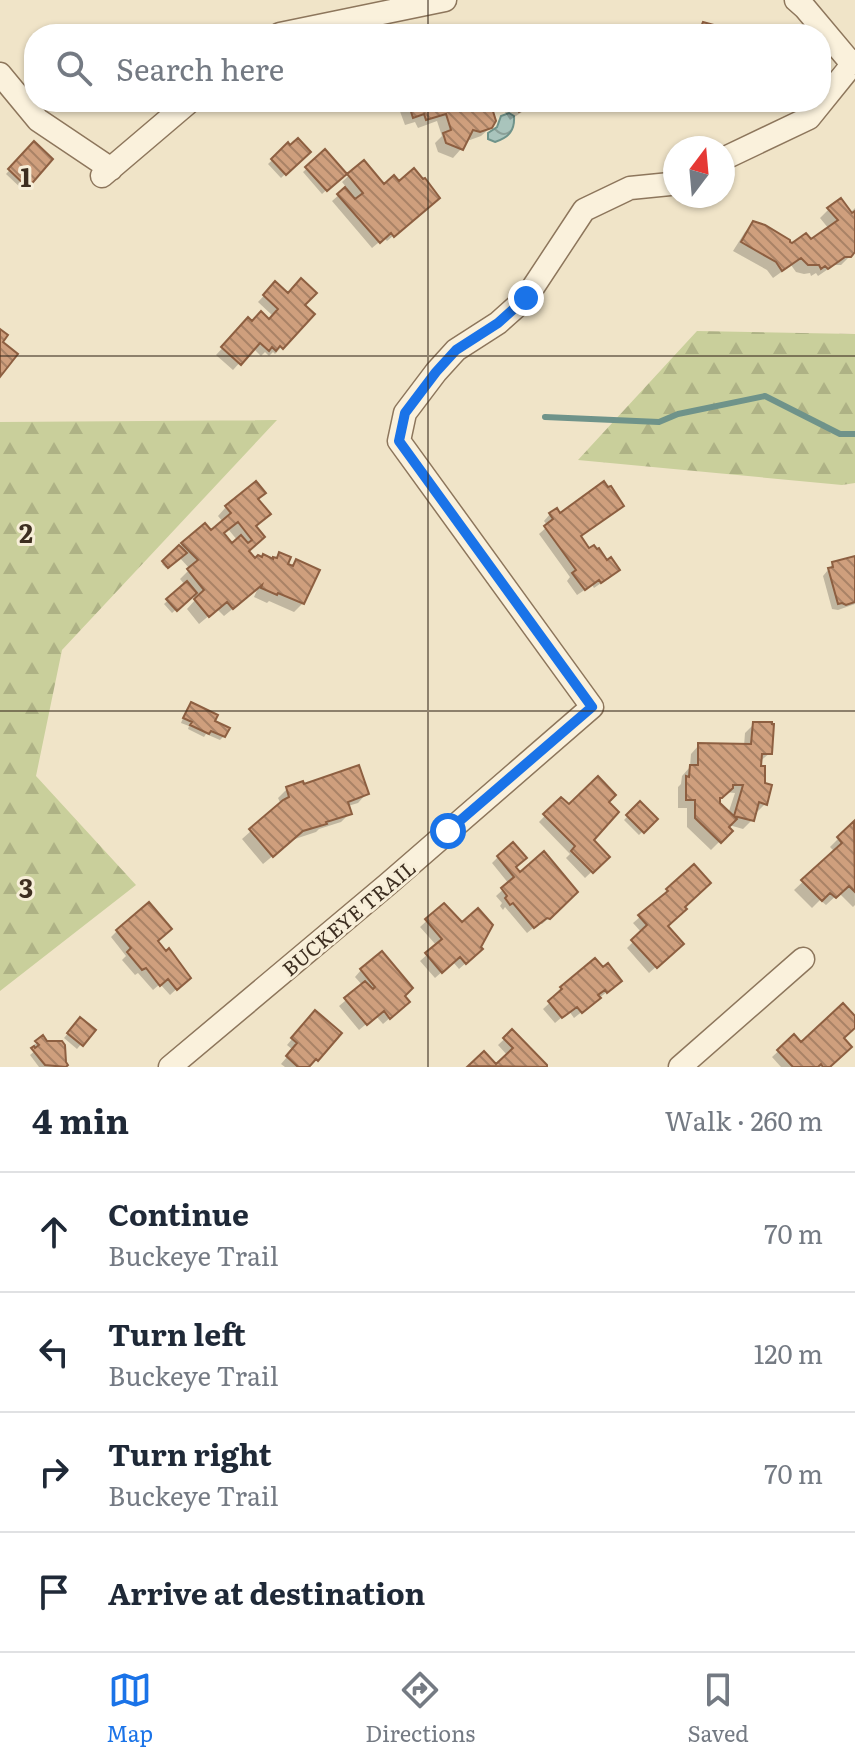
<!DOCTYPE html>
<meta charset="utf-8">
<style>
:root{--surface:#fff;--page:#f6f6f7;--text:#1f2937;--muted:#747a83;--line:#e0e1e3;--accent:#1a73e8}
body{margin:0;font-family:Literata,serif;background:var(--page);color:var(--text)}
.compass{position:absolute;left:663px;top:136px;width:72px;height:72px;border-radius:50%;background:var(--surface);box-shadow:0 2px 6px #0004;rotate:16deg}
.stop{position:absolute;width:24px;height:24px;margin:-18px;border:6px solid #1a73e8;border-radius:50%;background:#fff}
.stop.end{background:#1a73e8;border-color:#fff;box-shadow:0 2px 8px #0008}
.list{margin:0;padding:0;list-style:none}
h2{display:flex;justify-content:space-between;align-items:center;height:104px;margin:0;padding:0 32px;font-size:34px}
h2 small{font-size:26px;font-weight:400;color:var(--muted)}
.list li{display:grid;grid-template-columns:52px 1fr auto;gap:24px;align-items:center;box-sizing:border-box;height:120px;padding:0 32px;border-top:2px solid var(--line)}
.list b{display:block;font-size:30px;white-space:nowrap}
.list p{margin:0;font-size:26px;white-space:nowrap;color:var(--muted)}
.list em{font-size:26px;font-style:normal;color:var(--muted)}
.icon{flex:none;width:44px;height:44px;fill:none;stroke:currentColor;stroke-width:2;stroke-linecap:round;stroke-linejoin:round}
.map{position:relative;flex:none;width:855px;height:1067px;overflow:hidden}
.search{position:absolute;background:var(--surface);box-shadow:0 2px 6px #0004;left:24px;right:24px;top:24px;height:88px;display:flex;align-items:center;gap:20px;box-sizing:border-box;padding:0 28px;border-radius:32px;color:var(--muted);font-size:30px}
.sheet{height:584px;background:var(--surface)}
nav{display:flex;justify-content:space-around;align-items:center;box-sizing:border-box;height:112px;border-top:2px solid var(--line);background:var(--surface);font-size:22px;color:var(--muted)}
nav a{display:grid;justify-items:center;gap:4px}
nav .on{color:var(--accent)}
.map>svg:first-child{display:block}
.forest{fill:url(#forest-firs)}
.water{fill:url(#water-waves);stroke:#6f938a;stroke-width:2}
.shadow{fill:#0003;fill-rule:evenodd}
.lines{fill:none;stroke-linecap:round;stroke-linejoin:round}
.stream{stroke:#6f938a;stroke-width:6}
.building{fill:url(#building-back-hatch);stroke:#8d5f41;stroke-width:2;fill-rule:evenodd}
.minor-casing{stroke:#8d765c;stroke-width:25}
.minor{stroke:#faf1dc;stroke-width:22}
.route{stroke:#1a73e8;stroke-width:10}
.grid{fill:none;stroke:#3d2e20;stroke-width:2;stroke-opacity:0.55}
.labels{text-anchor:middle;dominant-baseline:central;stroke-width:6;stroke-linejoin:round;paint-order:stroke}
.street-label{font-size:20px;fill:#3d2e20;stroke:#f7eed8}
.grid-label{font-size:26px;text-anchor:middle;font-weight:bold;fill:#3d2e20;stroke:#f7eed8;stroke-width:6;stroke-linejoin:round;paint-order:stroke}
</style>
<div class="map">
<svg width="855" height="1067" viewBox="0 0 855 1067">
<defs>
<pattern id="forest-firs" width="22" height="20" patternUnits="userSpaceOnUse" patternTransform="scale(2)"><rect width="22" height="20" fill="#c9cf9b"/><path d="M5 1l3.5 6h-7zM16 11l3.5 6h-7z" fill="#aeb285"/></pattern>
<pattern id="water-waves" width="16" height="10" patternUnits="userSpaceOnUse" patternTransform="scale(2)"><rect width="16" height="10" fill="#a9c4bc"/><path d="M0 5q4-4 8 0t8 0" fill="none" stroke="#8ba098"/></pattern>
<pattern id="building-back-hatch" width="6" height="6" patternUnits="userSpaceOnUse" patternTransform="scale(2)"><rect width="6" height="6" fill="#cf9f7d"/><path d="M-1 5l2 2M0 0l6 6M5-1l2 2" fill="none" stroke="#a98266"/></pattern>
</defs>
<rect width="100%" height="100%" fill="#f0e4c8"/>
<!-- forest -->
<path class="forest" d="M 697,331 L 855,334 L 855,483 L 842,485 L 578,460 Z
M 277,420 L 62,650 L 36,776 L 136,885 L 0,991 L 0,422 Z"/>
<!-- water -->
<path class="water" d="M 509,113 L 514,116 C 515,131 509,137 495,142 L 488,139 L 488,133 L 497,127 L 501,116 Z"/>
<!-- shadow -->
<path class="shadow" d="M 403,102 L 537,102 L 510,120 L 503,109 L 491,113 L 491,127 L 481,136 L 470,140 L 466,139 L 461,149 L 453,158 L 438,152 L 435,143 L 442,136 L 437,121 L 418,128 L 415,122 L 405,125 L 398,106 Z
M 587,102 L 597,102 L 598,106 L 587,108 Z
M 34,144 L 51,160 L 23,190 L 6,174 Z
M 288,145 L 308,152 L 281,178 L 268,164 Z
M 325,152 L 344,174 L 322,194 L 303,172 Z
M 363,162 L 384,187 L 431,204 L 387,241 L 384,238 L 372,248 L 332,201 L 347,188 L 342,182 Z
M 855,208 L 855,251 L 841,265 L 834,265 L 818,276 L 816,273 L 811,276 L 810,273 L 804,274 L 796,272 L 791,265 L 773,278 L 767,270 L 733,251 L 745,232 L 754,223 L 791,246 L 810,242 L 829,229 L 820,218 L 829,209 L 850,213 Z
M 275,284 L 312,314 L 275,354 L 273,352 L 269,356 L 265,352 L 261,356 L 253,348 L 233,370 L 216,355 L 248,320 L 252,323 L 269,321 L 273,316 L 258,302 Z
M 256,500 L 254,527 L 263,537 L 247,552 L 254,560 L 275,560 L 280,555 L 285,565 L 291,567 L 296,561 L 303,603 L 294,612 L 269,601 L 267,603 L 254,597 L 258,588 L 224,616 L 217,609 L 199,624 L 187,609 L 196,599 L 193,595 L 172,613 L 164,604 L 185,585 L 180,579 L 190,569 L 179,557 L 166,568 L 162,564 L 183,544 L 211,533 L 223,522 L 218,516 L 226,507 ZM 228,529 L 238,541 L 232,546 L 222,534 Z
M 550,514 L 579,537 L 611,576 L 594,588 L 592,585 L 577,595 L 567,581 L 570,577 L 539,534 L 548,526 L 544,521 Z
M 855,558 L 855,604 L 838,610 L 832,609 L 823,576 L 833,564 Z
M 191,705 L 212,722 L 224,736 L 220,740 L 206,734 L 204,737 L 188,729 L 189,726 L 181,723 L 187,708 Z
M 754,724 L 770,753 L 759,762 L 765,804 L 757,812 L 754,812 L 752,820 L 743,829 L 729,825 L 727,827 L 730,831 L 711,850 L 687,827 L 687,808 L 678,808 L 678,787 L 681,784 L 682,776 L 690,767 L 691,754 L 699,745 L 744,746 L 745,733 ZM 725,792 L 735,793 L 728,814 L 718,803 L 718,800 Z
M 287,789 L 366,794 L 358,803 L 348,806 L 350,813 L 341,822 L 319,829 L 316,832 L 292,840 L 263,864 L 242,839 L 281,804 L 278,798 Z
M 561,799 L 569,807 L 606,802 L 591,840 L 607,857 L 585,878 L 566,858 L 570,854 L 539,822 Z
M 640,804 L 655,819 L 639,835 L 624,820 Z
M 854,823 L 855,905 L 853,907 L 839,893 L 826,905 L 820,900 L 812,908 L 794,890 L 835,852 L 830,847 Z
M 498,857 L 514,868 L 556,912 L 542,924 L 538,924 L 527,933 L 505,907 L 503,910 L 500,906 L 502,903 L 496,896 L 509,884 L 492,863 Z
M 694,867 L 666,926 L 682,944 L 649,973 L 627,948 L 642,933 L 633,923 L 662,898 L 661,897 L 667,890 Z
M 444,905 L 474,956 L 459,969 L 453,962 L 435,978 L 420,961 L 437,946 L 420,927 Z
M 117,931 L 156,941 L 166,954 L 182,984 L 170,995 L 160,984 L 153,990 L 138,973 L 135,975 L 122,960 L 126,956 L 111,937 Z
M 361,970 L 402,996 L 401,1008 L 383,1024 L 376,1016 L 359,1030 L 339,1006 L 363,986 L 355,977 Z
M 603,970 L 613,987 L 574,1018 L 569,1011 L 555,1023 L 543,1009 L 557,996 L 555,994 L 561,988 Z
M 309,1019 L 339,1033 L 311,1066 L 308,1064 L 306,1067 L 285,1067 L 281,1064 L 293,1050 L 287,1045 Z
M 855,1019 L 855,1026 L 841,1039 L 827,1067 L 781,1067 L 772,1057 L 794,1037 L 801,1044 Z
M 76,1024 L 93,1030 L 77,1049 L 64,1038 Z
M 512,1032 L 545,1067 L 471,1067 L 484,1054 L 496,1067 L 508,1056 L 498,1045 Z
M 43,1038 L 65,1065 L 63,1067 L 39,1067 L 30,1055 L 36,1050 L 33,1046 Z"/>
<g class="lines">
<!-- stream -->
<path class="stream" d="M 545,417 L 659,422 L 678,414 L 765,396 L 840,434 L 855,434"/>
</g>
<!-- building -->
<path class="building" d="M 703,22 L 732,30 L 731,34 L 698,34 Z
M 408,102 L 511,102 L 492,108 L 496,121 L 492,128 L 480,132 L 473,130 L 463,150 L 446,143 L 443,133 L 451,130 L 446,114 L 426,120 L 424,114 L 413,118 Z
M 513,102 L 538,102 L 519,112 Z
M 298,138 L 311,152 L 286,175 L 271,159 L 288,142 L 290,145 Z
M 34,141 L 53,159 L 28,188 L 8,169 Z
M 325,149 L 347,174 L 327,191 L 305,167 Z
M 364,160 L 384,184 L 394,175 L 399,181 L 414,168 L 423,179 L 425,178 L 440,198 L 394,237 L 391,233 L 380,243 L 337,194 L 345,187 L 355,199 L 363,193 L 347,174 Z
M 841,198 L 852,213 L 855,211 L 855,252 L 851,257 L 845,257 L 828,269 L 825,266 L 821,269 L 819,265 L 808,265 L 801,258 L 782,271 L 776,262 L 741,242 L 753,221 L 765,225 L 790,240 L 790,242 L 792,243 L 806,233 L 811,239 L 838,220 L 827,208 Z
M 301,278 L 317,293 L 305,305 L 315,314 L 283,349 L 280,346 L 276,351 L 272,347 L 269,351 L 260,343 L 241,365 L 221,347 L 248,317 L 252,321 L 261,311 L 269,319 L 278,309 L 263,295 L 275,281 L 288,293 Z
M 0,329 L 8,335 L 3,342 L 18,354 L 0,377 Z
M 256,481 L 266,493 L 258,499 L 271,514 L 256,526 L 265,537 L 249,551 L 255,558 L 258,555 L 262,557 L 263,554 L 273,559 L 273,557 L 277,558 L 279,552 L 291,557 L 288,564 L 293,566 L 296,559 L 320,570 L 304,604 L 278,593 L 277,595 L 261,588 L 262,585 L 233,609 L 227,602 L 209,617 L 194,599 L 204,590 L 187,569 L 198,560 L 181,543 L 205,523 L 211,530 L 231,513 L 225,506 ZM 238,522 L 252,540 L 248,543 L 241,535 L 232,543 L 224,533 Z
M 604,481 L 608,487 L 611,486 L 624,506 L 581,536 L 589,548 L 594,545 L 597,549 L 599,548 L 607,560 L 611,557 L 620,570 L 601,583 L 599,580 L 585,590 L 572,573 L 576,570 L 544,526 L 553,519 L 549,513 L 557,508 L 560,513 Z
M 179,545 L 187,553 L 168,568 L 162,561 Z
M 855,556 L 855,602 L 846,605 L 842,603 L 838,604 L 828,568 L 833,567 L 832,562 Z
M 187,581 L 197,593 L 177,611 L 166,599 Z
M 191,702 L 218,715 L 215,721 L 230,728 L 225,737 L 211,731 L 209,734 L 190,725 L 192,722 L 183,718 Z
M 753,722 L 772,722 L 772,724 L 774,724 L 772,754 L 762,754 L 761,766 L 765,766 L 765,783 L 772,785 L 767,805 L 759,802 L 754,821 L 734,816 L 743,785 L 733,785 L 733,788 L 722,798 L 720,798 L 720,803 L 737,819 L 729,827 L 733,831 L 721,843 L 695,818 L 695,800 L 686,800 L 686,776 L 689,777 L 690,765 L 698,765 L 698,743 L 751,744 Z
M 359,765 L 369,794 L 348,802 L 352,814 L 326,822 L 327,824 L 303,831 L 273,857 L 249,829 L 283,800 L 289,797 L 286,787 L 303,781 L 304,784 Z
M 598,776 L 616,795 L 609,802 L 619,812 L 594,840 L 610,857 L 593,873 L 571,851 L 575,846 L 543,814 L 561,797 L 569,804 Z
M 640,801 L 658,819 L 644,833 L 626,815 Z
M 854,821 L 855,892 L 849,886 L 836,898 L 830,893 L 822,901 L 801,880 L 842,843 L 837,837 Z
M 513,842 L 527,858 L 516,867 L 520,872 L 544,851 L 578,892 L 550,919 L 547,918 L 534,928 L 513,903 L 510,905 L 505,898 L 507,896 L 501,888 L 514,877 L 497,856 Z
M 694,864 L 711,883 L 685,907 L 687,909 L 668,926 L 684,944 L 657,968 L 631,940 L 647,925 L 638,915 L 668,891 L 666,889 Z
M 149,902 L 172,929 L 158,941 L 166,951 L 169,948 L 191,978 L 177,990 L 168,979 L 160,986 L 146,968 L 142,970 L 127,952 L 131,948 L 116,930 Z
M 444,903 L 462,922 L 478,908 L 493,925 L 481,947 L 483,949 L 466,964 L 460,957 L 442,973 L 425,953 L 442,939 L 425,919 Z
M 382,951 L 413,988 L 405,996 L 410,1002 L 390,1019 L 384,1011 L 367,1025 L 344,998 L 365,981 L 373,989 L 375,987 L 360,969 Z
M 595,958 L 603,967 L 608,963 L 622,981 L 607,993 L 605,990 L 598,995 L 601,998 L 582,1013 L 577,1007 L 562,1018 L 548,1001 L 562,989 L 560,987 Z
M 843,1003 L 855,1016 L 855,1028 L 844,1038 L 852,1047 L 830,1067 L 823,1067 L 821,1064 L 818,1067 L 793,1067 L 777,1050 L 794,1034 L 801,1042 Z
M 315,1010 L 342,1033 L 318,1061 L 316,1059 L 309,1067 L 298,1067 L 286,1056 L 297,1043 L 291,1038 Z
M 80,1017 L 96,1030 L 83,1046 L 67,1033 Z
M 512,1029 L 547,1065 L 547,1067 L 468,1066 L 484,1051 L 496,1064 L 513,1048 L 503,1038 Z
M 43,1035 L 47,1041 L 62,1041 L 65,1045 L 66,1062 L 68,1065 L 66,1067 L 45,1065 L 31,1048 L 34,1046 L 35,1048 L 39,1045 L 35,1041 Z"/>
<g class="lines">
<defs>
<path id="minor" d="M 796,0 L 805,8 L 852,64
M 280,34 L 445,0
M 0,74 L 38,120 L 111,169
M 723,159 L 809,118 L 855,61
M 102,176 L 189,102
M 170,1067 L 388,884 L 592,707 L 399,441 L 405,413 L 436,372 L 456,350 L 498,323 L 526,298 L 584,210 L 630,188 L 670,184 L 675,182
M 680,1067 L 803,959"/>
</defs>
<!-- minor casing -->
<use href="#minor" class="minor-casing"/>
<!-- minor -->
<use href="#minor" class="minor"/>
</g>
<g class="lines">
<!-- route -->
<path class="route" d="M 448,831 L 592,707 L 399,441 L 405,413 L 436,372 L 456,350 L 498,323 L 526,298"/>
</g>
<!-- grid -->
<path class="grid" d="M 428,0 L 428,34M 428,102 L 428,1067M 0,356 L 855,356M 0,711 L 855,711"/>
<g class="labels">
<!-- street labels -->
<g class="street-label">
<text transform="translate(348 917) rotate(-40)">BUCKEYE TRAIL</text>
</g>
</g>
<g class="grid-label">
<text x="26" y="187">1</text>
<text x="26" y="543">2</text>
<text x="26" y="898">3</text>
</g>
</svg>
<svg class="compass" viewBox="-18 -18 36 36"><path d="M0-13l5 13h-10z" fill="#e53935"/><path d="M0 13l5-13h-10z" fill="#747a83"/></svg>
<div class="stop" style="left:448px;top:831px"></div>
<div class="stop end" style="left:526px;top:298px"></div>
<div class="search"><svg class="icon" aria-label="search" viewBox="0 0 24 24"><circle cx="10" cy="10" r="6"/><path d="M15 15l6 6"/></svg>Search here</div>
</div>
<section class="sheet">
<h2>4 min<small>Walk · 260 m</small></h2>
<ul class="list">
<li><svg class="icon" aria-label="ahead" viewBox="0 0 24 24"><path d="M12 20V5M6 11l6-6 6 6"/></svg><div><b>Continue</b><p>Buckeye Trail</p></div><em>70 m</em></li>
<li><svg class="icon" aria-label="left" viewBox="0 0 24 24"><path d="M17 20v-9H6M10 6l-5 5 5 5"/></svg><div><b>Turn left</b><p>Buckeye Trail</p></div><em>120 m</em></li>
<li><svg class="icon" aria-label="right" viewBox="0 0 24 24"><path d="M7 20v-9h11M14 6l5 5-5 5"/></svg><div><b>Turn right</b><p>Buckeye Trail</p></div><em>70 m</em></li>
<li><svg class="icon" aria-label="arrive" viewBox="0 0 24 24"><path d="M6 21V4h12l-3 4 3 4H6"/></svg><div><b>Arrive at destination</b></div></li>
</ul>
</section>
<nav>
<a class="on"><svg class="icon" aria-label="map" viewBox="0 0 24 24"><path d="M3 6l6-2 6 2 6-2v14l-6 2-6-2-6 2zM9 4v14M15 6v14"/></svg>Map</a>
<a><svg class="icon" aria-label="directions" viewBox="0 0 24 24"><path d="M12 3l9 9-9 9-9-9zM9 14v-3h6M13 9l2 2-2 2"/></svg>Directions</a>
<a><svg class="icon" aria-label="saved" viewBox="0 0 24 24"><path d="M7 4h10v16l-5-4-5 4z"/></svg>Saved</a>
</nav>
